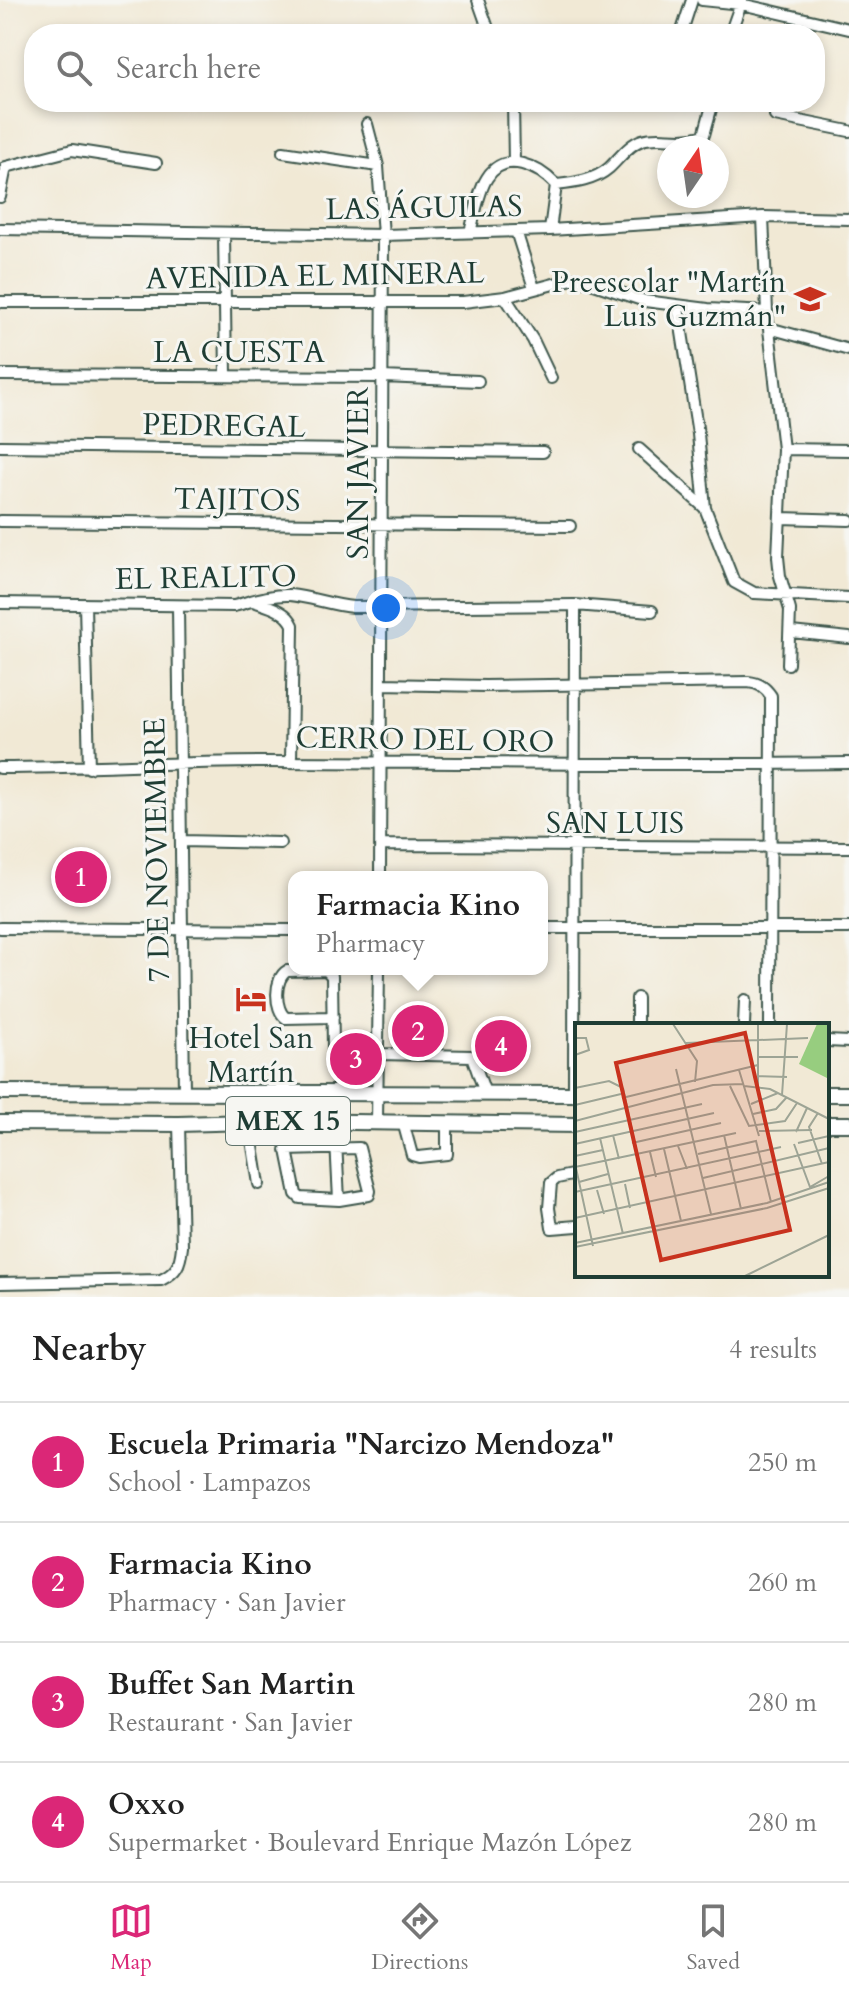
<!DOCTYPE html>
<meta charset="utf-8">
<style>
:root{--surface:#fff;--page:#f6f6f6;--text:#222;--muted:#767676;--line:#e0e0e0;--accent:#db2777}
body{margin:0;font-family:Cardo,serif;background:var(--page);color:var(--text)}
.compass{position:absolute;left:657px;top:136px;width:72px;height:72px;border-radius:50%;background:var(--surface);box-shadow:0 4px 12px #0003;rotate:13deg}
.you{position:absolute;left:386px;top:608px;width:28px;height:28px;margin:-20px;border:6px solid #fff;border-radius:50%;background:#1a73e8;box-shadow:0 0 0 12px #1a73e833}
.badge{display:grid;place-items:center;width:52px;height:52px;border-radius:50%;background:var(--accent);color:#fff;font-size:26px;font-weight:700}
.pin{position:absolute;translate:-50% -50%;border:4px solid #fff;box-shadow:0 2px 8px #0006}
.popup{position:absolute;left:288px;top:871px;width:260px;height:104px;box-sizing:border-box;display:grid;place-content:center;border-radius:16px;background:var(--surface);filter:drop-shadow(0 2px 6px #0005);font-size:26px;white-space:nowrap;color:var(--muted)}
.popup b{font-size:30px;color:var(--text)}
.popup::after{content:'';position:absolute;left:50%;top:100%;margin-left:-16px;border:16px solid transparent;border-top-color:var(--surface)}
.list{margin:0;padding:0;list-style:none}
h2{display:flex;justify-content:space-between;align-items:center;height:104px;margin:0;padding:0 32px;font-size:34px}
h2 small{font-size:26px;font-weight:400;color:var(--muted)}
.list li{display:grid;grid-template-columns:52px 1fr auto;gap:24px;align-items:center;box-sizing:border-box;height:120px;padding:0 32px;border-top:2px solid var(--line)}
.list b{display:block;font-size:30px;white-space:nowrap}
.list p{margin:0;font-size:26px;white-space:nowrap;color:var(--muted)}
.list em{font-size:26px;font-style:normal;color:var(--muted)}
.icon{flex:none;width:44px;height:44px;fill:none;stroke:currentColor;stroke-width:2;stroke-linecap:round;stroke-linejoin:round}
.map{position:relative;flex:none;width:849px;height:1297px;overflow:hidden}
.search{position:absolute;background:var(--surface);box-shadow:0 4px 12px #0003;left:24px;right:24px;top:24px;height:88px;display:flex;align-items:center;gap:20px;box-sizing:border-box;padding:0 28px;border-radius:32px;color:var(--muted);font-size:30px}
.sheet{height:584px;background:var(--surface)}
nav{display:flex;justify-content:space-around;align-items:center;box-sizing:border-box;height:112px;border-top:2px solid var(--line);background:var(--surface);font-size:22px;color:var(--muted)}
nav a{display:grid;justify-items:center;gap:4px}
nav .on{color:var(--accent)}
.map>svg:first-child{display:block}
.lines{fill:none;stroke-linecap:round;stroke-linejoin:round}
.minor-tunnel{stroke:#c7c7b5;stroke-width:10;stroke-dasharray:10 5;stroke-linecap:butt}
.minor-casing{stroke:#3e574c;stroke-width:14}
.major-casing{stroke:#3e574c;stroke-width:18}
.minor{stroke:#fff;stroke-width:10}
.major{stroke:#fff;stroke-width:14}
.labels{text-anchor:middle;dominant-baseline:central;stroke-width:6;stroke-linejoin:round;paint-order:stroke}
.shield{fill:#f6f6f2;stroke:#60746d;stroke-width:2}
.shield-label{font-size:28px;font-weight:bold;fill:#1f3d34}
.street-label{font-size:30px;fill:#1f3d34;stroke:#f6f6f2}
.poi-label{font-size:30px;fill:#1f3d34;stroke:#f6f6f2;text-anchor:end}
.inset-road{fill:none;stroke:#9da495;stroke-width:2}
.view{fill:#c8321e;fill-opacity:0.15;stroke:#c8321e;stroke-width:4}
.inset-edge{fill:none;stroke:#1f3d34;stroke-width:4}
</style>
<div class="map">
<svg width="849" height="1297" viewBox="0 0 849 1297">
<rect width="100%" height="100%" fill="#f6f6f2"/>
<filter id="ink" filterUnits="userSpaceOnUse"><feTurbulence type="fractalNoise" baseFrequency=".0125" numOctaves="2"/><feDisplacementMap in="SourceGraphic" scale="16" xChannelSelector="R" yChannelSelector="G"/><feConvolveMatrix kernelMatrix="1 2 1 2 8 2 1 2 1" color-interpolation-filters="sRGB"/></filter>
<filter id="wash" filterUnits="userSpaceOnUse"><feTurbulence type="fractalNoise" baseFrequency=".006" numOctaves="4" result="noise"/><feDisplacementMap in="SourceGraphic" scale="32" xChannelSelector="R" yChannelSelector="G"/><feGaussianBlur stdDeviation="1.8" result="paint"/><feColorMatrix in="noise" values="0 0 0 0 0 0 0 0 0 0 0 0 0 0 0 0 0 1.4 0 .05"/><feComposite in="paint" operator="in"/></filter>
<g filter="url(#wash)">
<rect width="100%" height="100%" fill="#f1e9d5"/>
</g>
<g filter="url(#ink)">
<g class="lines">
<!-- minor-tunnel -->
<path class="minor-tunnel" d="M 333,1048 L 337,1073"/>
<defs>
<path id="minor" d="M 478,0 L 490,34
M 702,0 L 741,4 L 849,29
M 681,34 L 692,0
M 730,34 L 742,0
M 513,102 L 514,163
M 775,116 L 849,131
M 367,124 L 378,166 L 383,235 L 380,877
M 283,152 L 378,166
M 6,167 L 72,150 L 156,163
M 556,185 C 574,183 594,181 609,168 C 619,159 629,144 642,140 C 662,134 679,144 704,135 L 713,102
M 0,197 L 6,167
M 763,217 L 767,312 L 783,449 L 778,557 L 780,576 L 790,610 L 788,664
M 0,229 L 383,235 L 550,230 L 763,217 L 849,219
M 516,231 L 534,288
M 470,232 C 475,215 478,192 487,178 C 505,149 539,167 556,185 L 550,230
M 224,233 L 226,376
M 505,297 L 533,340 L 551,378
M 0,302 L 463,302 L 505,297 L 576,278 L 645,301 L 708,309 L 767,312
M 678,307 L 698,434 L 705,508 L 734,582 L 754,593 L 849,598
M 769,328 L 849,350
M 0,375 L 383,377 L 478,381
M 0,446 L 543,452
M 639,449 L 705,508
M 783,449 L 849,450
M 781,518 L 849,520
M 0,521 L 570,526
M 253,601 C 267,606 287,610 293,625 L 291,762
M 0,603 L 234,606 C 252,601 271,594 290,595 C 311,597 331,605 353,607 L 575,605 L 652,611
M 85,604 L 89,768
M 178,607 L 184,1092
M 791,632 L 849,638
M 381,684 L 485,686 L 748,682 C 759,683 765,687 771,696 L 770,1025
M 0,768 C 87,768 174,762 261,762 C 457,762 653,766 849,763
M 181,841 L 280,843
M 380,845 L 849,847
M 0,928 L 294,930
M 542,928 L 849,928
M 637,998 L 637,1025
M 333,1017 L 286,1018 C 274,1010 274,978 287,971 L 326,970 L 332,976 L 333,1048
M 744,1025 L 745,1000
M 827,1041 L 849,1042
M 379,1054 L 472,1056 L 485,1093
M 337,1073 L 339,1092
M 574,1094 L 575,605
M 281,1121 L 296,1194 L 300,1198 L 339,1200 L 369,1195 L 370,1191 L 359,1148 L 286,1150
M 335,1121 L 339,1200
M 249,1122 L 259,1184
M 377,1122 L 379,969
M 403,1122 L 412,1155 L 419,1157 L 447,1154 L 447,1123
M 577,1174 L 557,1178 L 551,1183 L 549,1208 L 552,1228 L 577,1226
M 0,1283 L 161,1280 C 177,1272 180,1265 182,1247 L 179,1124"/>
<path id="major" d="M 0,1092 L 577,1094
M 827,1094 L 849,1094
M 0,1123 L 179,1124 L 281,1121 L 577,1125
M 827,1124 L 849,1124"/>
</defs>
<!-- minor casing -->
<use href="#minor" class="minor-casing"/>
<!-- major casing -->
<use href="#major" class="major-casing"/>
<!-- minor -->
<use href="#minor" class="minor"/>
<!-- major -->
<use href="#major" class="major"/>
</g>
</g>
<!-- icons -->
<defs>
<symbol id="school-bare" viewBox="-9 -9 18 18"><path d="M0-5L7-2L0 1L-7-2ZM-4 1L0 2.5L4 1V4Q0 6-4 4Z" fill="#c8321e" stroke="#f6f6f2" stroke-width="2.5" paint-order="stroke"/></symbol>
<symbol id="hotel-bare" viewBox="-9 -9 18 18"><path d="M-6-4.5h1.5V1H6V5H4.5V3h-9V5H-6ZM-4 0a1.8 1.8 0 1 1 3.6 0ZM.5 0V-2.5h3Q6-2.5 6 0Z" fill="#c8321e" stroke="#f6f6f2" stroke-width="2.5" paint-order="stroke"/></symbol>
</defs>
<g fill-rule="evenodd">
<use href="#school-bare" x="788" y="277" width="44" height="44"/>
<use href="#hotel-bare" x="229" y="977" width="44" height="44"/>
</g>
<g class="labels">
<!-- shield labels -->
<rect class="shield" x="226" y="1097" width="124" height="48" rx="6"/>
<g class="shield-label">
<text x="288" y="1121">MEX 15</text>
</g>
<!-- street labels -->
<g class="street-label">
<text transform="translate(424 208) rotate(-1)">LAS ÁGUILAS</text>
<text transform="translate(315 276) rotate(-1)">AVENIDA EL MINERAL</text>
<text x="239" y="352">LA CUESTA</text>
<text transform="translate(224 426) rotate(1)">PEDREGAL</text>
<text transform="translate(358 473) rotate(-90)">SAN JAVIER</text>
<text transform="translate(237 500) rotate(1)">TAJITOS</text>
<text transform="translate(206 578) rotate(-1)">EL REALITO</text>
<text transform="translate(425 740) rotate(1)">CERRO DEL ORO</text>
<text x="615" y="823">SAN LUIS</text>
<text transform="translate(157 850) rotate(-91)">7 DE NOVIEMBRE</text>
</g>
<!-- poi labels -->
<g class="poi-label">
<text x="786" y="282">Preescolar "Martín<tspan x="786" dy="34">Luis Guzmán"</tspan></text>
<text x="251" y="1038" text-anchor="middle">Hotel San<tspan x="251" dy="34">Martín</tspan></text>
</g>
</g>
<!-- overview -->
<g transform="translate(575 1023)">
<rect width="254" height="254" fill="#f1e9d5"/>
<path d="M 242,1 L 254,1 L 254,56 L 224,41 Z" fill="#97cd7f"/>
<path class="inset-road" d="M 98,1 L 122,38 L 120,59M 0,15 L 11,15 L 14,27 L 0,32M 111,20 L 233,15M 183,34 L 223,34M 101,46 L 136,191M 164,47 L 184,113M 183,53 L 212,54M 155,63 L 174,103 L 210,98 L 222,80M 169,63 L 195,66 L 254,96M 183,63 L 183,1M 0,65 L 34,58 L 48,65M 48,65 L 79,211M 207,72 L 212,1M 47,75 L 183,42M 176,81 L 203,70M 0,82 L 46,71M 243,90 L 234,104 L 247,141M 178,91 L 201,86 L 212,74M 0,98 L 138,62 L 168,61M 184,108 L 237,107M 0,109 L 127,81M 221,109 L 232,85M 38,112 L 44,136M 149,112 L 166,186M 25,115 L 48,211M 57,120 L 146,100M 223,120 L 254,113M 0,121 L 139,90M 219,121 L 235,164 L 254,153M 103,123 L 112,146M 89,126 L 106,198M 75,129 L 81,154M 123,131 L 181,118 L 196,179M 0,133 L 28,127M 0,144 L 161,110M 1,145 L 18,223M 128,155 L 254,125M 4,159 L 33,151M 50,161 L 55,185M 22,167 L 29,191M 0,169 L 206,124M 0,195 L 254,139M 0,220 L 192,180 L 254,159M 0,224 L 192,185 L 254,165M 170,253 L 254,212"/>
<path class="view" d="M 170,10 L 215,207 L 86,237 L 41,40 Z"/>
<rect width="254" height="254" class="inset-edge"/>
</g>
</svg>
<svg class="compass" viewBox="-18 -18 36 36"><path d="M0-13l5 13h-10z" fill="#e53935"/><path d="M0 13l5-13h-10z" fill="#767676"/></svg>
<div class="you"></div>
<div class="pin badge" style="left:81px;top:877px">1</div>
<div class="pin badge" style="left:418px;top:1031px">2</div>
<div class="popup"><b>Farmacia Kino</b>Pharmacy</div>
<div class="pin badge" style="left:356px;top:1059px">3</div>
<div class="pin badge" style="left:501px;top:1046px">4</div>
<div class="search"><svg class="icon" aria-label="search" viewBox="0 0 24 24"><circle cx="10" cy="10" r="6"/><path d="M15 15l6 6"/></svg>Search here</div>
</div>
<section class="sheet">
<h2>Nearby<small>4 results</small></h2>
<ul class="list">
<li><span class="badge">1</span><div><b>Escuela Primaria &quot;Narcizo Mendoza&quot;</b><p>School · Lampazos</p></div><em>250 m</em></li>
<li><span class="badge">2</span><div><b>Farmacia Kino</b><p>Pharmacy · San Javier</p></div><em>260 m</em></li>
<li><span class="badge">3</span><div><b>Buffet San Martin</b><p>Restaurant · San Javier</p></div><em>280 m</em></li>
<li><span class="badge">4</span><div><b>Oxxo</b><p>Supermarket · Boulevard Enrique Mazón López</p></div><em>280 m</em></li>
</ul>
</section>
<nav>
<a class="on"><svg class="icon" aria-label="map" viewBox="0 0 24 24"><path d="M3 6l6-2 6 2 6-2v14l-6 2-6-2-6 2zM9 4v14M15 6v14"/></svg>Map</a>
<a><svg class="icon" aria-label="directions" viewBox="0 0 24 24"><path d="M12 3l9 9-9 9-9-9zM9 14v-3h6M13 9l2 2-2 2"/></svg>Directions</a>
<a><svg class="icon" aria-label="saved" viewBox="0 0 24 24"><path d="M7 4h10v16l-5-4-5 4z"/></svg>Saved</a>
</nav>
